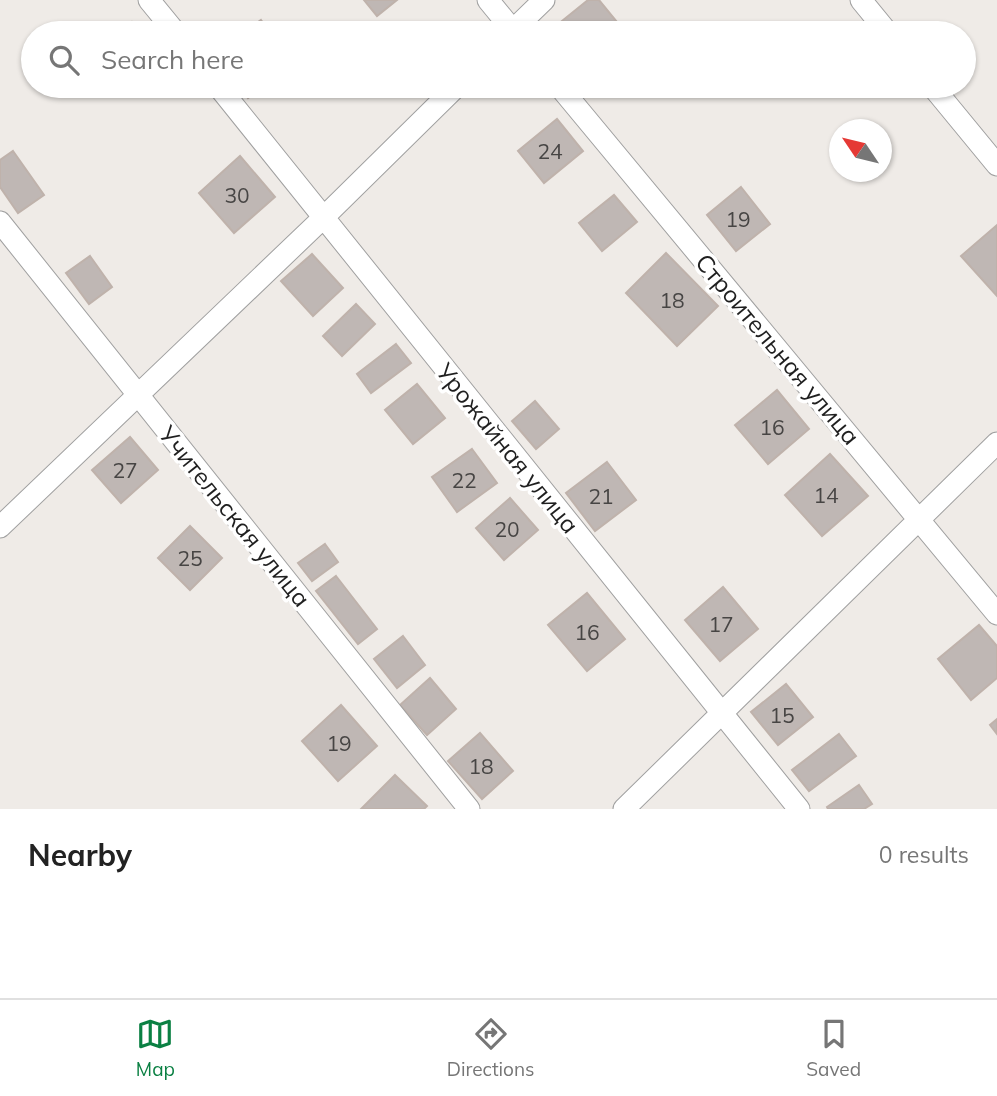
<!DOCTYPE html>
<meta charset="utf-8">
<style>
:root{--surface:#fff;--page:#f6f6f6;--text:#222;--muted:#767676;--line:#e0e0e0;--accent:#0b8043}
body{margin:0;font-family:Mulish,sans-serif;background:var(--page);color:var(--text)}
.compass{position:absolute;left:829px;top:119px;width:63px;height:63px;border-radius:50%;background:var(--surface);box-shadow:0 2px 5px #0004;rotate:305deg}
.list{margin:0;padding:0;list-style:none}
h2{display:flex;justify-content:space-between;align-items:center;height:91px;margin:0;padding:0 28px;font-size:30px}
h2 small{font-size:23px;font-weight:400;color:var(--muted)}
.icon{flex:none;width:38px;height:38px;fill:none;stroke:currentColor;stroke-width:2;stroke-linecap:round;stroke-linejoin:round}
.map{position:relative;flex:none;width:997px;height:809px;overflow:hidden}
.search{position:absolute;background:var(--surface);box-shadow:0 2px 5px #0004;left:21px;right:21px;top:21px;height:77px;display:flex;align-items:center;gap:18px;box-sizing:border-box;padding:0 24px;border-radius:38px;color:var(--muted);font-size:26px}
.sheet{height:189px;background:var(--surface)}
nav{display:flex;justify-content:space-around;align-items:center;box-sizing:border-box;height:98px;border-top:2px solid var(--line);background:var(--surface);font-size:19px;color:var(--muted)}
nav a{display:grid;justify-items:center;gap:4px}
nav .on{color:var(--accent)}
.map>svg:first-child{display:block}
.building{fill:#bfb7b4;stroke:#bfb2ab;stroke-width:2}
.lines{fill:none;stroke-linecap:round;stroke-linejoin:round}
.minor-casing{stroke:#a0a0a0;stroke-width:23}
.minor{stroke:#fff;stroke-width:21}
.labels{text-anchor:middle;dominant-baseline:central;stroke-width:7;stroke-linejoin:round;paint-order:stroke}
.number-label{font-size:21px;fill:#474544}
.street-label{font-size:24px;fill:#1f1f1f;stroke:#fff}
</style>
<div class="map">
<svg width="997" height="809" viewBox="0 0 997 809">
<rect width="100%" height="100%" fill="#efebe7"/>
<!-- building -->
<path class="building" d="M 364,0 L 397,0 L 377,16 Z
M 588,0 L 599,0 L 626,33 L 556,33 L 552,29 Z
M 261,20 L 271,33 L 243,33 Z
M 132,22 L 143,33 L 122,33 Z
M 239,86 L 264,86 L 248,98 Z
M 557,119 L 583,151 L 544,183 L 518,151 Z
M 13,151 L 44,195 L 18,213 L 0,187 L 0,160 Z
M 240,156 L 275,197 L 234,233 L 199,193 Z
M 741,187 L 770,224 L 736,251 L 707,215 Z
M 614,195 L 637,222 L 602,251 L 579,223 Z
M 997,225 L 997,296 L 961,256 Z
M 666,253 L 718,306 L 677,346 L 626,293 Z
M 312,254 L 343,288 L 313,316 L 281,281 Z
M 90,256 L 112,287 L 89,304 L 66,273 Z
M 356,304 L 375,324 L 342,356 L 323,336 Z
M 396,344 L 411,363 L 371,393 L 357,374 Z
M 417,384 L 445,418 L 413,444 L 385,410 Z
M 777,390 L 809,429 L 768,464 L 735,425 Z
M 535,401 L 559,429 L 536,449 L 512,421 Z
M 130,437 L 158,470 L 121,503 L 92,470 Z
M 472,449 L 497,483 L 457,512 L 432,477 Z
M 830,454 L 868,496 L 822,536 L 785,495 Z
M 607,462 L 636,500 L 595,531 L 566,493 Z
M 510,498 L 538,530 L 504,560 L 476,528 Z
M 190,526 L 222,558 L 190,590 L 158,558 Z
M 325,544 L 338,562 L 312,581 L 298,563 Z
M 336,576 L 377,629 L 358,644 L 316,591 Z
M 723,587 L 758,629 L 720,661 L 685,620 Z
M 587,593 L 625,639 L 587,671 L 548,625 Z
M 979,625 L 997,646 L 997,678 L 971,700 L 938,659 Z
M 403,636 L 425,665 L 397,688 L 374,659 Z
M 430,678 L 456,709 L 427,735 L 400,705 Z
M 786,684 L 813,717 L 778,745 L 751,712 Z
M 341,705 L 377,746 L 338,781 L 302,741 Z
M 997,719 L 997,734 L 990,725 Z
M 480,733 L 513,771 L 482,799 L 448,761 Z
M 839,734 L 856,756 L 809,791 L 792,770 Z
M 395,775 L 427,806 L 424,809 L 361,809 Z
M 859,785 L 872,804 L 864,809 L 828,809 L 827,807 Z"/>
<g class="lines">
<defs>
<path id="minor" d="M 149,0 L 176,33
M 488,0 L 515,33
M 861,0 L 888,33
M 510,33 L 544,0
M 218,86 L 799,809
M 559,86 L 997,614
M 932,86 L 997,165
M 0,222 L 469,809
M 0,527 L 324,217 L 457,86
M 624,809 L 997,443"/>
</defs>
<!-- minor casing -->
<use href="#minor" class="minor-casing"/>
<!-- minor -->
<use href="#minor" class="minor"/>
</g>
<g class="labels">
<!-- number labels -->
<g class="number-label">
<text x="550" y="151">24</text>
<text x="237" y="195">30</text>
<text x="738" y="219">19</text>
<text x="672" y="300">18</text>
<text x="772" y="427">16</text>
<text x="125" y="470">27</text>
<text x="464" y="480">22</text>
<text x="826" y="495">14</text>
<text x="601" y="496">21</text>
<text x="507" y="529">20</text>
<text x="190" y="558">25</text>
<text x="721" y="624">17</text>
<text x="587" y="632">16</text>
<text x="782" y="715">15</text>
<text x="339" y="743">19</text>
<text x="481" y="766">18</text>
</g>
<!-- street labels -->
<g class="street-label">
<text transform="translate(778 349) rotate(50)">Строительная улица</text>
<text transform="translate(508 448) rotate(51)">Урожайная улица</text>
<text transform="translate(235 516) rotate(51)">Учительская улица</text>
</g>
</g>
</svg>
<svg class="compass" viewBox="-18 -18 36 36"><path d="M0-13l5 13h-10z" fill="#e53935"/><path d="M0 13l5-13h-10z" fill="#767676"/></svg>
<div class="search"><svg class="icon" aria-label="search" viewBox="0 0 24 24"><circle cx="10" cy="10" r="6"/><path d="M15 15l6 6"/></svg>Search here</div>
</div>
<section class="sheet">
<h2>Nearby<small>0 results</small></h2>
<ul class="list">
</ul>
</section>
<nav>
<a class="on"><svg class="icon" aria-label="map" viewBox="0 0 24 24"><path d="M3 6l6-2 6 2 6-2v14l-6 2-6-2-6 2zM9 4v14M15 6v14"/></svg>Map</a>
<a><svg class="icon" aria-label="directions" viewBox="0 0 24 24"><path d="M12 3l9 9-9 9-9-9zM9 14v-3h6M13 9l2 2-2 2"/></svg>Directions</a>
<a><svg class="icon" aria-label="saved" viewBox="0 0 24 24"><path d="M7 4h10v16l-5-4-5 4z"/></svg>Saved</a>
</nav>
